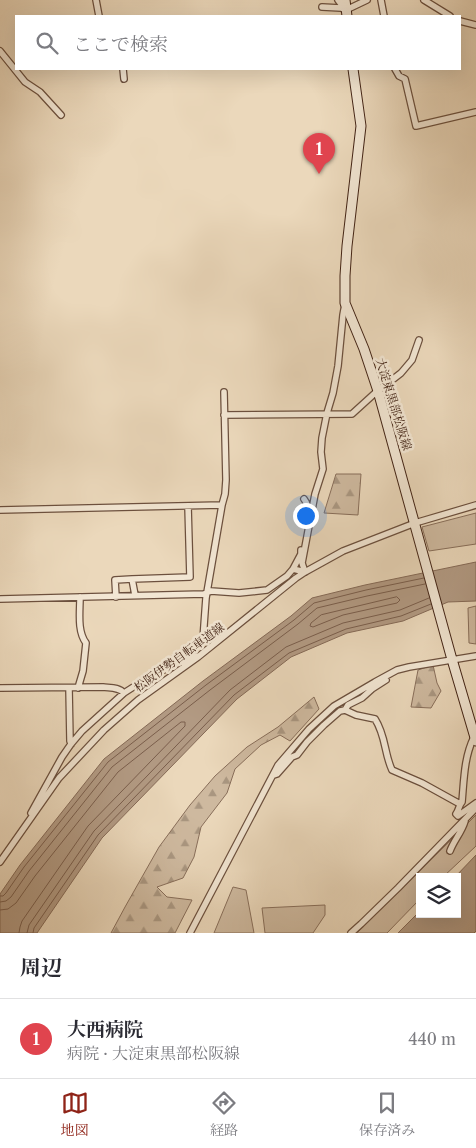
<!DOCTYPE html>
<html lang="ja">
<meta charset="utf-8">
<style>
:root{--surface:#fff;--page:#f2f2f3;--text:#2b2b33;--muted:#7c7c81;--line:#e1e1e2;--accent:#8f2418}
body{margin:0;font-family:"Libre Caslon Text","Noto Serif JP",serif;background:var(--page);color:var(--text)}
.controls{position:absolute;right:15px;bottom:15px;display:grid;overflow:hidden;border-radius:0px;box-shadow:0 5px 20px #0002}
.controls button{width:45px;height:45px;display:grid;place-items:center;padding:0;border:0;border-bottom:1px solid var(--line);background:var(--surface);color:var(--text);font:25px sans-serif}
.you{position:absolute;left:305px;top:515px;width:18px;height:18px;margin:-12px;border:4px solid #fff;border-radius:50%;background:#1a73e8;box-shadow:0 0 0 8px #1a73e833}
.badge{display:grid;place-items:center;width:32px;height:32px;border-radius:50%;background:var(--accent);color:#fff;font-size:16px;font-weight:700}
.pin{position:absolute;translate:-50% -41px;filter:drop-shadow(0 1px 2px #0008)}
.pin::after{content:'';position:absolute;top:26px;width:18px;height:15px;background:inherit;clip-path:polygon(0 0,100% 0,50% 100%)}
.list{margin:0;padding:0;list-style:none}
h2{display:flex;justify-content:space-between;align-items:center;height:65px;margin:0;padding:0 20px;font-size:21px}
h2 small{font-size:16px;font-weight:400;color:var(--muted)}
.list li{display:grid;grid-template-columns:32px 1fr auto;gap:15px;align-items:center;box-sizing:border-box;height:80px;padding:0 20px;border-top:1px solid var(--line)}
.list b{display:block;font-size:19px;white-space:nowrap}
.list p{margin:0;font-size:16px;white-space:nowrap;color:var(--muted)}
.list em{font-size:16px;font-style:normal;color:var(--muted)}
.icon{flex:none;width:28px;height:28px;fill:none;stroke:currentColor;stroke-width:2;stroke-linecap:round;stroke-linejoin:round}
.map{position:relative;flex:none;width:476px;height:933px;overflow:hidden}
.search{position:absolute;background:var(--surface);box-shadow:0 5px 20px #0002;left:15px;right:15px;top:15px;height:55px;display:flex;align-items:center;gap:12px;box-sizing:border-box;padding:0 18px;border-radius:0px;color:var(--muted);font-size:19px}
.sheet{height:145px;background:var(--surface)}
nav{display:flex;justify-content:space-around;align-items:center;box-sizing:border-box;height:70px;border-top:1px solid var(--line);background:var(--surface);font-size:14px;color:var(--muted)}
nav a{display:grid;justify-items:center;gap:2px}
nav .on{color:var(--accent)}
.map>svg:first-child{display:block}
.green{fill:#ceb99f;stroke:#886e5a}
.forest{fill:url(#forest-firs);stroke:#886e5a}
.water{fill:#b29a83;stroke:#856a57}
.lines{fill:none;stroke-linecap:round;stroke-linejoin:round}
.shore{stroke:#7a5e4c;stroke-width:1}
.street-casing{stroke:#6c503e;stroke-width:8}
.secondary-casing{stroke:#422315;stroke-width:11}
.street{stroke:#f2e6d3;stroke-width:5.5}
.secondary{stroke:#f2e6d3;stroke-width:9}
.labels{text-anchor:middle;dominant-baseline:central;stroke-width:5;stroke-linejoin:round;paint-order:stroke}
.street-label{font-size:12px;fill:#422315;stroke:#f2e6d3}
</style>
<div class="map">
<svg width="476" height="933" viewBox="0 0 476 933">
<defs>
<pattern id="forest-firs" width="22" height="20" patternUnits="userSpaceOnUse" patternTransform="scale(1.25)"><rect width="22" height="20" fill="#ceb99f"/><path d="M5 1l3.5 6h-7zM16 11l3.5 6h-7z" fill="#a99680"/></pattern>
</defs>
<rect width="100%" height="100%" fill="#ebd8bb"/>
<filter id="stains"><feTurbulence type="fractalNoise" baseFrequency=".004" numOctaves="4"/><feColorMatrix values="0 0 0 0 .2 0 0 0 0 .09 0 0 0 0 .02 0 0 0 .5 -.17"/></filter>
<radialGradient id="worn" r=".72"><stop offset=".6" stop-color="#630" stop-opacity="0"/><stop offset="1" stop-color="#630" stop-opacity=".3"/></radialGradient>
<!-- green -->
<path class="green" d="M 476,513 L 476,544 L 429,551 L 422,527 Z
M 476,606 L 476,644 L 469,643 L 468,608 Z
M 476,815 L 476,846 L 443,877 L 420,877 L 420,899 L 387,933 L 357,933 Z
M 233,887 L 246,890 L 254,933 L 214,933 Z
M 325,905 L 325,915 L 313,933 L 265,933 L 262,908 Z"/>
<!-- forest -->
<path class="forest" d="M 336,474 L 361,474 L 358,515 L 324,513 Z
M 433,665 L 437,683 L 441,691 L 431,708 L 411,707 L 418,670 Z
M 314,697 L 319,709 L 290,741 L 280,735 L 261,745 L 235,769 L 227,793 L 201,827 L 194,857 L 183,878 L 157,887 L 167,897 L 192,900 L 175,933 L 111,933 L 125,907 L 159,847 L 190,805 L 215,776 L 247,747 L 278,727 Z"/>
<!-- water -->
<path class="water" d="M 476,562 L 476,601 L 448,602 L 403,621 L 347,633 L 291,657 L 237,699 L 102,838 L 37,933 L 0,933 L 0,894 L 20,865 L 104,759 L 203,681 L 291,616 L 312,598 L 365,585 Z
M 476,855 L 476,931 L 474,933 L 398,933 L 420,911 L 420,914 L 457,914 L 457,877 L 455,877 Z"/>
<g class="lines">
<!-- shore -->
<path class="shore" d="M 397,597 L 400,600 L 397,603 L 343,615 L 313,627 L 310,626 L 311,623 L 321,615 Z
M 0,896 L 3,896 L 6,893 L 24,867 L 108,762 L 206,685 L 294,620 L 314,603 L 366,590 L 424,578
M 0,902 L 6,901 L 11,897 L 29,871 L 112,767 L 210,690 L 298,624 L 317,608 L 367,596 L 425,584
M 0,910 L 8,909 L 16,903 L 35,876 L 118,772 L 181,722 L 185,722 L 185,726 L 88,826 L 22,921 L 20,927 L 19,933
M 27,933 L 29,925 L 94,831 L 230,690 L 286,647 L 343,623 L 400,610 L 429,598
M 33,933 L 34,928 L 98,835 L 234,695 L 289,653 L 346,629 L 401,616 L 431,604"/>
<defs>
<path id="street" d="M 96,0 L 99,16
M 338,0 L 345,9
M 381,0 L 384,16
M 424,0 L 450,16
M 322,7 L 341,8 L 346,10 L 367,0
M 460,21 L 476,25
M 0,51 L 25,82 L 40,92 L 61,115
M 123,69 L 124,79
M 395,69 L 399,76 L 405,79 L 416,126 L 476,112
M 224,415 L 352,414 L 374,394 L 401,373 L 412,360 L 419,340
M 304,499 C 308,504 308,508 308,514
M 0,510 L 222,505
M 293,569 L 301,554 L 301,550
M 305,572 L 302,563 L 315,494 L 323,469 L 321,452 L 322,438 L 327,413 L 333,393 L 338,366 L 343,315 L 345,304
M 132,579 L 190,577 L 188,506
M 116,597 L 115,580 L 132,579 L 135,595
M 0,599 L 204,594 L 211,591 L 239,593 L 267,590 L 287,576 L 293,569 L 305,572
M 152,675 L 154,672 L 203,639 L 206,598 L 222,505 L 225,494 L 226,480 L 224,392
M 386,680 L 372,689 L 362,698 L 348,705 L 345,710 L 356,715 L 375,719 C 386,736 384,753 392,770 L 422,783 L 460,804
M 0,688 L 103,687 C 110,688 119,687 124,693 L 152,675 L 195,656 L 196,656
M 69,688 L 70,741 L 71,744
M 78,688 L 83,671 L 86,643 C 77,631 80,612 80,597
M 474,737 C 464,757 464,780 462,802 C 459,805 459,810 456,814 L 458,816 L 476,803
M 274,775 L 277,774 L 292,757 L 297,755 L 307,742 L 324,725 L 340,711 L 345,710
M 31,813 L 62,757 L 71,744 L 82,731 L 124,693
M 450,851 C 454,840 462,832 465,821
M 0,862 L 59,778 L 104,730 L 138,700 L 198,657 L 296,578 L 305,572 L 343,551 L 415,523 L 476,505
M 190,933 L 278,765 L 309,729 L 334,706 L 375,682 L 397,670 L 409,667 L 476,656
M 351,933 L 361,924 L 398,888 L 476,808"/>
<path id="secondary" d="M 345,0 L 347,16
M 353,69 L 361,126 L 347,246 L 345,276 L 345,303 L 364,349 L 378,391 L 451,656 L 476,741"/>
</defs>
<!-- street casing -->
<use href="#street" class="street-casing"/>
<!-- secondary casing -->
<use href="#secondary" class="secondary-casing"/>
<!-- street -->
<use href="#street" class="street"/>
<!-- secondary -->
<use href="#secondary" class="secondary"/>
</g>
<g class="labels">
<!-- street labels -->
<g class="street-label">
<text transform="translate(394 404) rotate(73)">大淀東黒部松阪線</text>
<text transform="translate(179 657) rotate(-36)">松阪伊勢自転車道線</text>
</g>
</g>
<rect width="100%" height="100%" filter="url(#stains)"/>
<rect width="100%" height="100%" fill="url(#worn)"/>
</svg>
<div class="controls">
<button><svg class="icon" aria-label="layers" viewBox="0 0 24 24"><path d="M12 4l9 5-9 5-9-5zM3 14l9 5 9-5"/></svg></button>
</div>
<div class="you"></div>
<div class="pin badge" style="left:319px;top:174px;background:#e0444e">1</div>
<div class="search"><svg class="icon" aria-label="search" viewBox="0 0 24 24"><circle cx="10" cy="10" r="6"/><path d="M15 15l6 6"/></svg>ここで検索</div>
</div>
<section class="sheet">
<h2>周辺<small></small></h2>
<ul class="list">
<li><span class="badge" style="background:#e0444e">1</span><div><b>大西病院</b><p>病院 · 大淀東黒部松阪線</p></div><em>440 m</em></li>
</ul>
</section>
<nav>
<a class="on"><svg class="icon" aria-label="map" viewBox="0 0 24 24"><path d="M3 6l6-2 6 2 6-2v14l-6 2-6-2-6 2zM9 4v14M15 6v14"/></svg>地図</a>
<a><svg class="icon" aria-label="directions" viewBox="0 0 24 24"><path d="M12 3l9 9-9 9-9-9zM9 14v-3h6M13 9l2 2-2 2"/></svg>経路</a>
<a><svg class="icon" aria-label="saved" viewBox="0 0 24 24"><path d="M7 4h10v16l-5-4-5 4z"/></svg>保存済み</a>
</nav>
